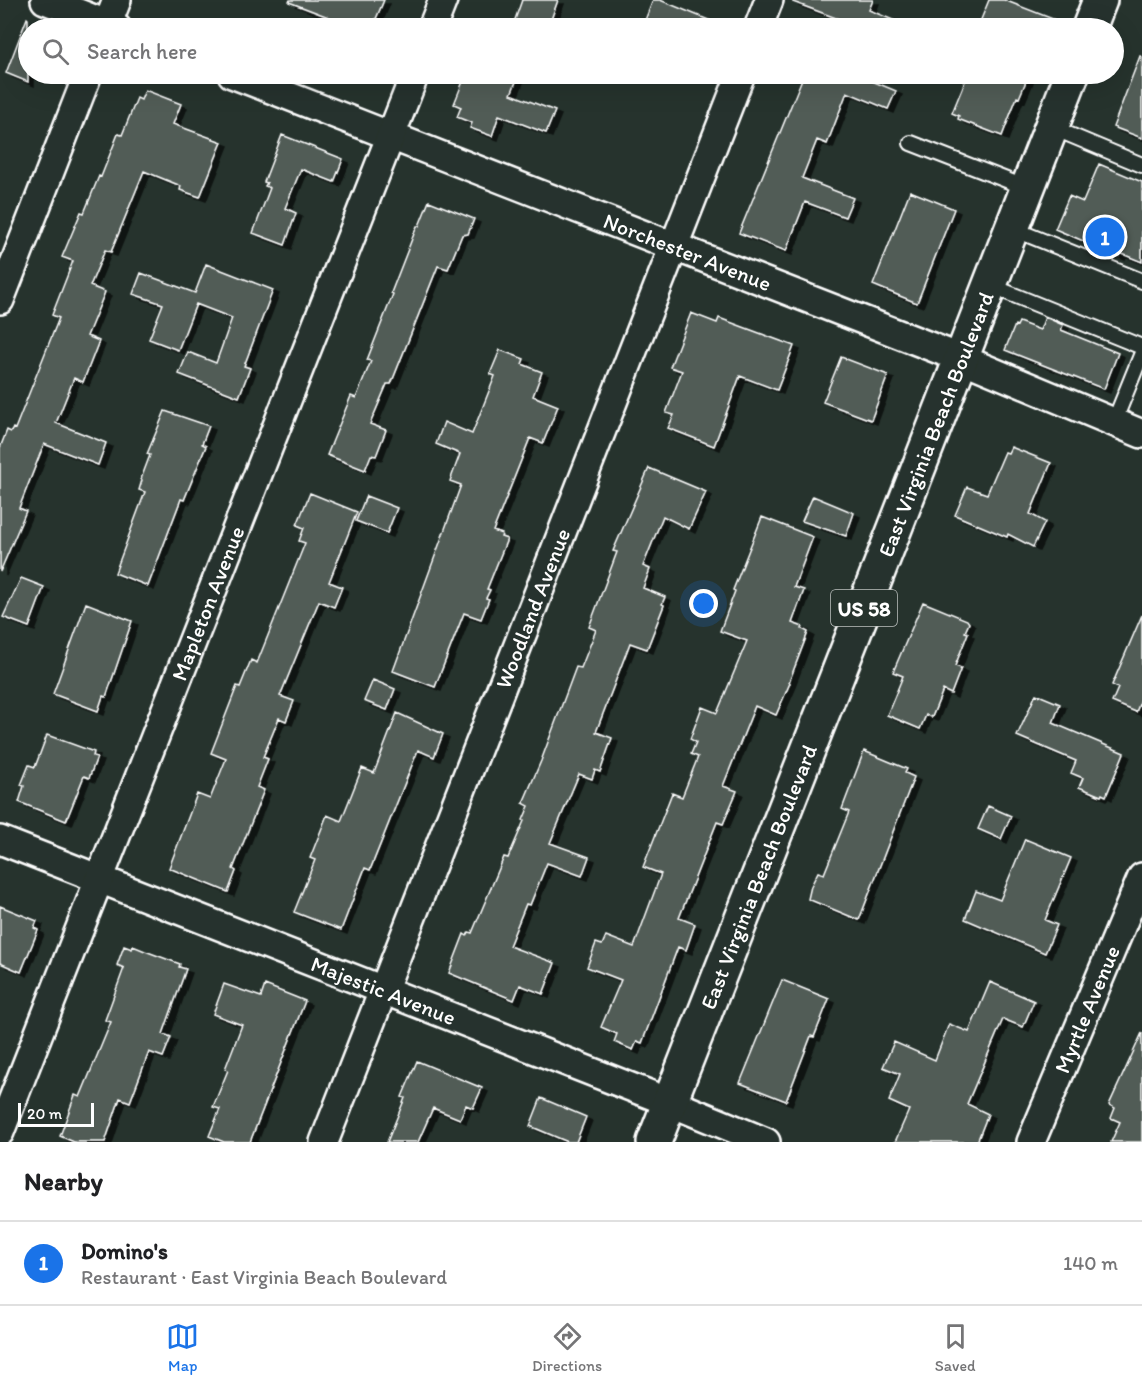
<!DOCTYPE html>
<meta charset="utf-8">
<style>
:root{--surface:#fff;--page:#f2f2f2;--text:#202124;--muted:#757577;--line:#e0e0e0;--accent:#1a73e8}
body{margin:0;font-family:Itim,sans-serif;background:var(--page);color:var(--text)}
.scale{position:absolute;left:18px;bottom:15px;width:76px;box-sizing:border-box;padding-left:6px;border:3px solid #fff;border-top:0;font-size:16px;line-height:21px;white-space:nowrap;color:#fff;-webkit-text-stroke:4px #26332d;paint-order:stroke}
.you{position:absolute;left:704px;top:604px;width:21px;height:21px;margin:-15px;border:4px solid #fff;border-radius:50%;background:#1a73e8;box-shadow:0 0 0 9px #1a73e833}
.badge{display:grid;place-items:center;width:39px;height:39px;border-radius:50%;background:var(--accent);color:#fff;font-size:20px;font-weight:700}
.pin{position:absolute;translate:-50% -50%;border:3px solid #fff;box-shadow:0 2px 6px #0006}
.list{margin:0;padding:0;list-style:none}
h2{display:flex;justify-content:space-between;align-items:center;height:78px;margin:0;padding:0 24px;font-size:26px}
h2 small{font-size:20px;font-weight:400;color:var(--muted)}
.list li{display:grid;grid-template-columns:39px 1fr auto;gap:18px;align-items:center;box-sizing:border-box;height:84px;padding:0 24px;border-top:2px solid var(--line)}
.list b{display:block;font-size:22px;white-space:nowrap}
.list p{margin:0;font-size:20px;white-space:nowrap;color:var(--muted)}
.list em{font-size:20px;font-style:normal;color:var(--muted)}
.icon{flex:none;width:33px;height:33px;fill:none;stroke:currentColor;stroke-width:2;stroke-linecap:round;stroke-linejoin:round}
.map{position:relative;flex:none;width:1142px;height:1142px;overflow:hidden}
.search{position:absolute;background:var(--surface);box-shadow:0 6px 24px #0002;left:18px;right:18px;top:18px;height:66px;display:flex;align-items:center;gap:15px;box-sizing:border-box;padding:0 21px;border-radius:33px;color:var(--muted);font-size:22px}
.sheet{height:162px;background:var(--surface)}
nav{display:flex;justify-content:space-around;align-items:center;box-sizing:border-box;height:84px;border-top:2px solid var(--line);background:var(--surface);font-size:16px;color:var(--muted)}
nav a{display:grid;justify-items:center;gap:3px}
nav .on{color:var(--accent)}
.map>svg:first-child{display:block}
.building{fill:#515c57;stroke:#fff;stroke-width:1.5;filter:url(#shadow)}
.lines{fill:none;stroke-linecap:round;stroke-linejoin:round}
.service-casing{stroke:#fff;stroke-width:18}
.minor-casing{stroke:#fff;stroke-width:32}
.primary-casing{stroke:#fff;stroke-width:38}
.service{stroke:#26332d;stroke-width:14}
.minor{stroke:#26332d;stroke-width:27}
.primary{stroke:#26332d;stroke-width:33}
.labels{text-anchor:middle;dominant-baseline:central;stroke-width:4.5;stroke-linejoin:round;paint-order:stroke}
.shield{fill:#26332d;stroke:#bec2c0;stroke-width:1.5}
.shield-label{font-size:21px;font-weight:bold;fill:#fff}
.street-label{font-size:22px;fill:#fff;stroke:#26332d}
</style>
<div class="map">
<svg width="1142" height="1142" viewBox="0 0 1142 1142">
<defs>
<filter id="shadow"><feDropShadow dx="6" dy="4" stdDeviation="0" flood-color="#0009"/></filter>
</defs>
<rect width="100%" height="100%" fill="#26332d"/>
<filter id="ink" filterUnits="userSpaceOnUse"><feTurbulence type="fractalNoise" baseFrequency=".0167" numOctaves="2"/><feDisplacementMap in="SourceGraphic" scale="12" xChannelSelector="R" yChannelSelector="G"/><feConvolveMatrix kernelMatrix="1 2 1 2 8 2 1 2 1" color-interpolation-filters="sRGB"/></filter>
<g filter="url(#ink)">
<!-- building -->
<path class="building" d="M 290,0 L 384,0 L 372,28 L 327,28 L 331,18 L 289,2 Z
M 522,0 L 558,0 L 548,28 L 512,28 Z
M 653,0 L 660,0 L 728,28 L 642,28 Z
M 794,0 L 873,0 L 869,10 L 912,28 L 863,28 L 793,2 Z
M 989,0 L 1004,0 L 1071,26 L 1071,28 L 995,28 L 980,22 Z
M 27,18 L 28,19 L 28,82 L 6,73 Z
M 1140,56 L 1142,57 L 1142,138 L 1113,127 Z
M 466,74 L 519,74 L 511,94 L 555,111 L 546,133 L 499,115 L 492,136 L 470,128 L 472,123 L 457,117 L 461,107 L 454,104 Z
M 804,74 L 855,74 L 896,91 L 888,109 L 847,92 L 827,144 L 817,140 L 802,178 L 853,198 L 845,217 L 805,202 L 786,251 L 739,233 Z
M 968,74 L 1029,74 L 1019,98 L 1017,97 L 1002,136 L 958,119 L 959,116 L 952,113 Z
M 145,90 L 181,104 L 173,124 L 222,142 L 200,197 L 180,190 L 181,186 L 144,171 L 111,252 L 105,250 L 90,286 L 105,292 L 87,336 L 99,341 L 83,382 L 74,378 L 56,423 L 106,443 L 98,465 L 44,444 L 19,508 L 26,511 L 0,572 L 0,448 L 7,430 L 11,432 L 13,428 L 15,429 L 59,318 L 52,315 L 73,261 L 62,257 L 81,212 L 84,213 L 99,176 L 101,177 L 118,134 L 122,135 L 137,98 L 141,100 Z
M 282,135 L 343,159 L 334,182 L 301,169 L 285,208 L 296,213 L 285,245 L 253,233 L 270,188 L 265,186 L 267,183 L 264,182 Z
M 1099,164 L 1142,182 L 1142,262 L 1120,253 L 1119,256 L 1055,229 L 1069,196 L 1083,202 Z
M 910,191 L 954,209 L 917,303 L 873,285 Z
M 429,201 L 474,219 L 468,234 L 462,235 L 448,269 L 438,266 L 391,384 L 387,384 L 370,424 L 386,430 L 376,456 L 371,455 L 365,470 L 327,455 L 351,396 L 356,398 L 371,361 L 367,360 L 393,294 L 391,293 L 417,226 L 419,226 Z
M 206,264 L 273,290 L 244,366 L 250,368 L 239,397 L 179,374 L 188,352 L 216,363 L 232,318 L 196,304 L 178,350 L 149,339 L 163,304 L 133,294 L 141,273 L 195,293 Z
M 691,313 L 717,323 L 719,318 L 794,346 L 777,390 L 740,376 L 714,446 L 668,428 L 674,415 L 666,413 L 682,371 L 670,367 Z
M 1045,317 L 1063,325 L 1061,330 L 1118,353 L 1104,389 L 1005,350 L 1015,325 L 1017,326 L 1019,322 L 1040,330 Z
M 500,350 L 524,359 L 522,364 L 542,372 L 533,396 L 558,406 L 543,443 L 530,438 L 493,531 L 502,534 L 501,537 L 507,539 L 487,589 L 490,590 L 486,598 L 489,599 L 481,619 L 464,613 L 435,687 L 393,671 L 461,485 L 450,481 L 460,454 L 436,444 L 444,422 L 472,434 L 495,376 L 490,374 Z
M 841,357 L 888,375 L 871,420 L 823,402 Z
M 165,411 L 209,426 L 202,444 L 206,446 L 184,500 L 181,499 L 148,586 L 115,573 L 145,492 L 139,490 L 142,480 L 141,479 L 150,455 L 147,454 Z
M 1011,447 L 1051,463 L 1030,514 L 1045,522 L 1033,547 L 1008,534 L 1007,537 L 955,515 L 967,487 L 987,494 L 1005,452 L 1008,453 Z
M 649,468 L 706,492 L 689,529 L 663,516 L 643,566 L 650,569 L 643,588 L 665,597 L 662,604 L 664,605 L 647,649 L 630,643 L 596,732 L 612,738 L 600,772 L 595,770 L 592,779 L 579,774 L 550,843 L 589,857 L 582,876 L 547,863 L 530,905 L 526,904 L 509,946 L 555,963 L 543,994 L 520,985 L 514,1000 L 449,973 L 464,934 L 467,936 L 469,932 L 472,933 L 504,857 L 508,858 L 524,821 L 523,820 L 529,806 L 523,803 L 541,761 L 576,667 L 581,668 L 596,630 L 589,627 L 617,552 L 613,551 Z
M 310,493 L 357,512 L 329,582 L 342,587 L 334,607 L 319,601 L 280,696 L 294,701 L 286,721 L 279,718 L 263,757 L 268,759 L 257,787 L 264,790 L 233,869 L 236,871 L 228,892 L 169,868 L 197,794 L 210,799 L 226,759 L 211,753 L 237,686 L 240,687 L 251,660 L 257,663 L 305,543 L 299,541 L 304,528 L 297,525 Z
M 366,496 L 397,508 L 387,533 L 356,521 Z
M 813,496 L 854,513 L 846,536 L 802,521 Z
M 762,517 L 813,537 L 794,587 L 804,590 L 792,623 L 803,627 L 802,629 L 808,632 L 789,682 L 790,683 L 776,715 L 755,706 L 723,786 L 737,791 L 723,824 L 717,822 L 679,918 L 695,924 L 686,950 L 678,947 L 642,1043 L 637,1041 L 633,1050 L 614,1042 L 617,1034 L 601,1027 L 621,980 L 587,967 L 596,943 L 602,945 L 606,936 L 634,947 L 661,874 L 643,867 L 672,793 L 682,797 L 698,757 L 691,754 L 696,742 L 690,739 L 702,707 L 717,713 L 747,641 L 720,631 L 735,591 L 733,590 Z
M 21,578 L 44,587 L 29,627 L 3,617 Z
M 923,602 L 967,620 L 969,623 L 965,632 L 968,633 L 955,666 L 961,668 L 951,694 L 943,690 L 932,717 L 926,715 L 920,729 L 887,715 L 903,676 L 893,672 Z
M 86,603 L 132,621 L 106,697 L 103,696 L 98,711 L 53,694 Z
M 1142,615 L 1142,697 L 1136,712 L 1112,702 L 1118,688 L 1112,685 Z
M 373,680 L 395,689 L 387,710 L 364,701 Z
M 1036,694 L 1060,704 L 1053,723 L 1124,753 L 1106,796 L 1102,794 L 1101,796 L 1079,787 L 1083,778 L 1071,773 L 1076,761 L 1017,736 Z
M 397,713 L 443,734 L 434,757 L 418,750 L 370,870 L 365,868 L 341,930 L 294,912 L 315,860 L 310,858 L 327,815 L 341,821 L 362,768 L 374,773 Z
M 47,735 L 94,752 L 93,756 L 97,757 L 89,778 L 84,776 L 66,821 L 19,802 L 24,786 L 21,785 L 29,765 L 35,767 Z
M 864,751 L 907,769 L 905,773 L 914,777 L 859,920 L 808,899 L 811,886 L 818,872 L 824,874 L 849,812 L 842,809 Z
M 988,806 L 1011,816 L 1001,839 L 978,829 Z
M 1025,839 L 1071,858 L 1045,920 L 1057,925 L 1045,953 L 965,919 L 976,891 L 1000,900 Z
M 0,906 L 37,921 L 34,928 L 38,930 L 21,972 L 0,963 Z
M 124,946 L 132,949 L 133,946 L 145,951 L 180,964 L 179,967 L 186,969 L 163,1034 L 171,1037 L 163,1057 L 149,1052 L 130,1102 L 120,1098 L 105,1142 L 74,1142 L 60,1136 L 75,1095 L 80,1097 L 111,1022 L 105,1020 L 124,968 L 117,965 Z
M 782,980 L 829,999 L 814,1037 L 811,1036 L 786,1101 L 740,1083 Z
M 990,982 L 1034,1001 L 1023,1027 L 1003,1019 L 967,1104 L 988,1114 L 977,1142 L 895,1142 L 909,1110 L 889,1101 L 900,1074 L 883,1067 L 894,1042 L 935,1060 L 949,1024 L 969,1032 Z
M 224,984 L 261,997 L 265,985 L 305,1001 L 250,1142 L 224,1142 L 209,1136 L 220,1109 L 213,1107 L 228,1070 L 225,1069 L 242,1025 L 213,1014 Z
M 1142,1033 L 1142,1142 L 1111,1142 L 1120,1122 L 1111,1118 L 1115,1108 L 1109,1105 Z
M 417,1061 L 482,1088 L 473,1108 L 466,1105 L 460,1119 L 433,1108 L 418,1142 L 387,1142 L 405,1098 L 402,1097 Z
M 541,1098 L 586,1117 L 576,1142 L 568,1142 L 530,1126 Z"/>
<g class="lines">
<defs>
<path id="service" d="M 1051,127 L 1142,165
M 911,143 L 1027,188
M 1011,228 L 1142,281
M 989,285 L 1142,347
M 1114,422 L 1142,353"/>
<g id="minor">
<path d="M 45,0 L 117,28"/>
<path d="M 106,28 L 117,0"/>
<path d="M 432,28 L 443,0"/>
<path d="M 758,28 L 769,0"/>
<path id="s1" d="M 232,74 L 960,358 L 1142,434"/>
<path d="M 0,300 L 88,74"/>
<path id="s2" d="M 0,840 L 669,1102 L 766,1142"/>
<path id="s3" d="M 0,1132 L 415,74"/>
<path id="s4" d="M 324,1142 L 741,74"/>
<path id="s5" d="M 1031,1142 L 1142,877"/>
</g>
<g id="primary">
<path d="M 1089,28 L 1100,0"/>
<path id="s6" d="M 654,1142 L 869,595 L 1072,74"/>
</g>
</defs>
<!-- service casing -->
<use href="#service" class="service-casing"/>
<!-- minor casing -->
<use href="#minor" class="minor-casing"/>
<!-- primary casing -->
<use href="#primary" class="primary-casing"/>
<!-- service -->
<use href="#service" class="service"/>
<!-- minor -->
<use href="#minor" class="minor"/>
<!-- primary -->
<use href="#primary" class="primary"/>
</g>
</g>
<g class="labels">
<!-- shield labels -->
<rect class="shield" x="831" y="590" width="66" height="36" rx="4.5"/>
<g class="shield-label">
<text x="864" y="608">US 58</text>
</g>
<!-- street labels -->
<g class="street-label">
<text stroke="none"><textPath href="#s1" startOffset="489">Norchester Avenue</textPath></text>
<text stroke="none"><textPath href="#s6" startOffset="771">East Virginia Beach Boulevard</textPath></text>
<text stroke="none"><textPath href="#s3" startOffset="568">Mapleton Avenue</textPath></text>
<text stroke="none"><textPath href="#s4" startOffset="573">Woodland Avenue</textPath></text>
<text stroke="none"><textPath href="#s6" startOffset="285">East Virginia Beach Boulevard</textPath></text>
<text stroke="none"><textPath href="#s2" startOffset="412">Majestic Avenue</textPath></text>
<text stroke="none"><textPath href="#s5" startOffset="144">Myrtle Avenue</textPath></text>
</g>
</g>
</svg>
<div class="scale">20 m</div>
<div class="you"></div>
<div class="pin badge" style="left:1105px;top:237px">1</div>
<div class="search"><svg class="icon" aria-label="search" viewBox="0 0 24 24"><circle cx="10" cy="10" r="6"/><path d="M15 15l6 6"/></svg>Search here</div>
</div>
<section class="sheet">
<h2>Nearby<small></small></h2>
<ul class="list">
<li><span class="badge">1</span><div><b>Domino's</b><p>Restaurant · East Virginia Beach Boulevard</p></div><em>140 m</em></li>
</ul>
</section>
<nav>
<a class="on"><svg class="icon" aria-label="map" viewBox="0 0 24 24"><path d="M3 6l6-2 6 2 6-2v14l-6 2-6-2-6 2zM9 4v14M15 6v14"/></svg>Map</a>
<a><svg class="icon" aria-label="directions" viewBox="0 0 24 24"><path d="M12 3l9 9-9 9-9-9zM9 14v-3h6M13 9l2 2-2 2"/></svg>Directions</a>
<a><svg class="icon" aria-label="saved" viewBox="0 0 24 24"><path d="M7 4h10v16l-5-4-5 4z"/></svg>Saved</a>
</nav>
